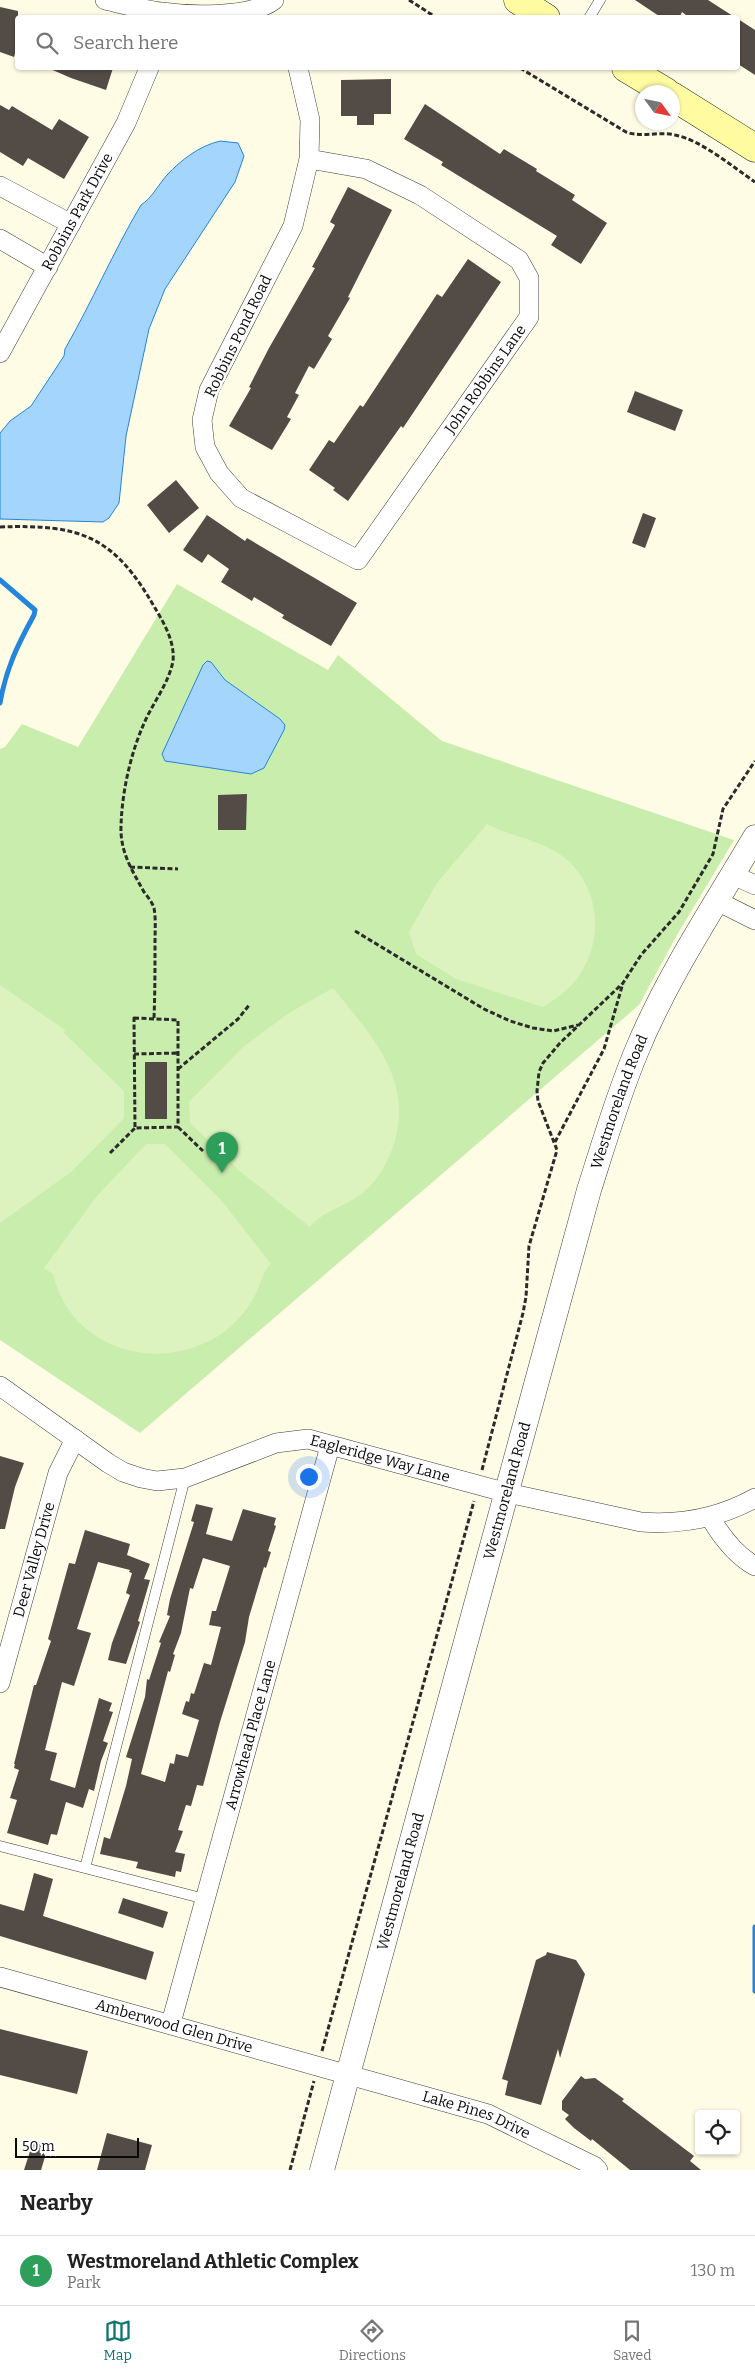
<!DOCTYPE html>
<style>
:root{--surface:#fff;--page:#f2f2f2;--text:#222;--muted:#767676;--line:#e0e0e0;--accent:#0f766e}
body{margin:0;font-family:Bitter,serif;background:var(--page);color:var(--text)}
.controls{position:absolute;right:15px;bottom:15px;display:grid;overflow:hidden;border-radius:5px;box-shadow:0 1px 4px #0004}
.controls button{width:45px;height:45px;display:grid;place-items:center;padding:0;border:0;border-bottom:1px solid var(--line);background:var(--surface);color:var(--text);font:25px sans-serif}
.compass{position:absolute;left:635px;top:85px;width:45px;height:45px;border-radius:50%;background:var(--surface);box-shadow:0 1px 4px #0004;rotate:123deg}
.scale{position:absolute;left:15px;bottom:12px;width:124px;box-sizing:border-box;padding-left:5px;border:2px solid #090909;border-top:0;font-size:14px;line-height:18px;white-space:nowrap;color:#090909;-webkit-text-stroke:4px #fff;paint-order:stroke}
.you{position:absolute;left:308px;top:1476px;width:18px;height:18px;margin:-12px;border:4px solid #fff;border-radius:50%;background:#1a73e8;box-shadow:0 0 0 8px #1a73e833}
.badge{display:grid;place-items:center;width:32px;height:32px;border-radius:50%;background:var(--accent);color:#fff;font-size:16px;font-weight:700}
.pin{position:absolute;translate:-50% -41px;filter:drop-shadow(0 1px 2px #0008)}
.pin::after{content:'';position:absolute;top:26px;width:18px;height:15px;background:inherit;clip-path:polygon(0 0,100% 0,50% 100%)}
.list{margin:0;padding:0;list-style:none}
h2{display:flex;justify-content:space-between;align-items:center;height:65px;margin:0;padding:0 20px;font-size:21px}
h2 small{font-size:16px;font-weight:400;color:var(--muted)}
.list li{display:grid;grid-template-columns:32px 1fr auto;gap:15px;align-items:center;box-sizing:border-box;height:70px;padding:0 20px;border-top:1px solid var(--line)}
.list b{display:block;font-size:19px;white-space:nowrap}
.list p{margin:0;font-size:16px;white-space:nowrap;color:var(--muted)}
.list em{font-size:16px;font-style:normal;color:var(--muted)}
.icon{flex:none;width:28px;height:28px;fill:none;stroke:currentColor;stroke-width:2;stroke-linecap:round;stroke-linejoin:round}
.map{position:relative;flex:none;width:755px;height:2170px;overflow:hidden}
.search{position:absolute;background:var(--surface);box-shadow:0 1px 4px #0004;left:15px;right:15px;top:15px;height:55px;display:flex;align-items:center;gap:12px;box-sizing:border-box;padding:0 18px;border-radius:5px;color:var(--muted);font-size:19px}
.sheet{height:135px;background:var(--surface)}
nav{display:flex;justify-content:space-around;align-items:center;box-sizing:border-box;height:70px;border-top:1px solid var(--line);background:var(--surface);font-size:14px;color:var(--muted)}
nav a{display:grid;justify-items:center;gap:2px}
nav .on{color:var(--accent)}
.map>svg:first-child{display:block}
.green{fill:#c9edac}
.pitch{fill:#ddf3bf}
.water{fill:#a4d5fd;stroke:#2485db}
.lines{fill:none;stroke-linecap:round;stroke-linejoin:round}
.stream{stroke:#2485db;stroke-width:5}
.building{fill:#534b45;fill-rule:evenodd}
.service-casing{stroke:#3c3c3c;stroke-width:11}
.minor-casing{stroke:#3c3c3c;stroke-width:20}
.tertiary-casing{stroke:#3c3c3c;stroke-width:25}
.secondary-casing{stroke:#2b2b2b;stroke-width:29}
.path{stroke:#2b2b2b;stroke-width:3;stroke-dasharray:5 2.5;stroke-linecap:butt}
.service{stroke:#fff;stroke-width:10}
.minor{stroke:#fff;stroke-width:19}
.tertiary{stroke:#fff;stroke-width:24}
.secondary{stroke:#fffba1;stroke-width:28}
.labels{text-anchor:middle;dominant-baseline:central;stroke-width:5;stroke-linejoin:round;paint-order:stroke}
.street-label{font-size:15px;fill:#090909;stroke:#fff}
</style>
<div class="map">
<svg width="755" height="2170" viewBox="0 0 755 2170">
<rect width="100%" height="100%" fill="#fffce6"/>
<!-- green -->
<path class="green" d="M 177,584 L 328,670 L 338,655 L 442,741 L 734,840 L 677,935 L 639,1005 L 140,1433 L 0,1340 L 0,749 L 5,747 L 22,724 L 78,747 Z"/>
<!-- pitch -->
<path class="pitch" d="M 487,824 C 511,837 539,839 561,855 C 601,884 606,943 575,981 C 566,992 554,1000 543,1007 L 456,979 L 416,954 L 409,932 L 437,883 Z
M 0,985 L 65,1030 L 64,1033 L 124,1091 L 124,1118 L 71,1172 L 0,1223 Z
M 333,988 C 371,1036 414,1078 394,1144 C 388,1161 380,1177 367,1189 C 350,1206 324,1209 310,1227 L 241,1172 L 190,1123 L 189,1102 L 243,1047 L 289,1013 Z
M 146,1144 L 165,1144 L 221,1200 L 271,1264 C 262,1273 262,1280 257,1291 C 250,1307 237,1322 224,1332 C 162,1376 71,1351 53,1274 L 44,1268 L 97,1196 Z"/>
<!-- water -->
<path class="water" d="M 220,141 L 238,143 L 244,156 L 235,182 L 165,289 L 149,329 L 126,436 L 119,503 L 109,518 L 103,522 L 0,519 L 0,433 L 10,421 L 31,406 L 64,356 L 65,349 C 92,302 113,252 141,205 C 152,198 158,185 167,175 C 181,160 199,146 220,141 Z
M 207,661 L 211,662 L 225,680 L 280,719 L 285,725 L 284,730 L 264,768 L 251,774 L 165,761 L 162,754 L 203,665 Z"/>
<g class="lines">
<!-- stream -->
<path class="stream" d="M 0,580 L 35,610 L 34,615 C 17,646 6,669 0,703
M 755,1927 L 755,1991"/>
</g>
<!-- building -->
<path class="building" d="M 635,0 L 708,0 L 736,18 L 690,18 L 682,12 L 679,18 L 662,18 Z
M 0,7 L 18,11 L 18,43 L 14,57 L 0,52 Z
M 738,19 L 755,30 L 755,75 L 738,64 Z
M 48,68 L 113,68 L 106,90 L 71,78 Z
M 391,79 L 391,114 L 374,114 L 374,125 L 357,125 L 357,116 L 341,116 L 341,80 Z
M 425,104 L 500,154 L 504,149 L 537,169 L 536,171 L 575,195 L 572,200 L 607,223 L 581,264 L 551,245 L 557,236 L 441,165 L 443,162 L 404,139 Z
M 0,105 L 9,110 L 12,106 L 52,130 L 59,119 L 89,137 L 64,179 L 28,158 L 23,166 L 0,152 Z
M 348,187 L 392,210 L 348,297 L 350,298 L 328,336 L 332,339 L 314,369 L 309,366 L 295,393 L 299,395 L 287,417 L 291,419 L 272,450 L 229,426 L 251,388 L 249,387 L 269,348 L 315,268 L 312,267 L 335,225 L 330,222 Z
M 468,259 L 501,282 L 403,428 L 401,426 L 348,501 L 333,490 L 335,488 L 309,470 L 329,440 L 334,443 L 360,405 L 363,407 L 437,294 L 442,297 Z
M 635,391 L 683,410 L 675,431 L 627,412 Z
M 176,480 L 199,508 L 169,533 L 147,505 Z
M 643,513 L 656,518 L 645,548 L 632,543 Z
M 207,515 L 245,541 L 247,538 L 357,603 L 331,646 L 282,618 L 284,615 L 254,597 L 252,601 L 221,582 L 229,569 L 208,554 L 202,563 L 183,550 Z
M 247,794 L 246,830 L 218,830 L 218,795 Z
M 145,1062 L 167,1062 L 167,1119 L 145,1119 Z
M 0,1456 L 24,1463 L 15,1487 L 5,1529 L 0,1529 Z
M 196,1504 L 213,1508 L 206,1534 L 232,1541 L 243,1509 L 276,1518 L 274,1525 L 276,1526 L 268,1551 L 271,1552 L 266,1568 L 264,1567 L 249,1617 L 245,1642 L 220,1722 L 203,1786 L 197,1785 L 191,1806 L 186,1805 L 178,1830 L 183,1831 L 175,1852 L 185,1854 L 181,1872 L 176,1871 L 175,1877 L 136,1868 L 138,1862 L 100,1854 L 104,1837 L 110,1839 L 126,1786 L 132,1759 L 126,1757 L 145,1697 L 147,1679 L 149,1680 L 161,1643 L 159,1642 L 170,1616 L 167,1615 L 170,1599 L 194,1522 L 191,1521 ZM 203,1558 L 230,1566 L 216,1611 L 212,1611 L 209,1625 L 221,1627 L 211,1665 L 204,1663 L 194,1694 L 191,1693 L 189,1702 L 186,1701 L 182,1714 L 199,1720 L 188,1757 L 176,1754 L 174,1764 L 170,1763 L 165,1782 L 141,1774 L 168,1671 L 170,1672 L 175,1655 L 173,1654 L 181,1633 L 190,1588 L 193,1589 Z
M 85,1530 L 130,1544 L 127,1555 L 150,1564 L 144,1579 L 150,1580 L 138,1621 L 140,1622 L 126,1664 L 108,1660 L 112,1643 L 130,1595 L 126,1593 L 132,1573 L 129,1572 L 130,1570 L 98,1562 L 77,1629 L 91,1633 L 74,1686 L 62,1682 L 45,1750 L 57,1753 L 50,1780 L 75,1788 L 99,1698 L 112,1703 L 109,1711 L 113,1712 L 103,1741 L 108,1743 L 101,1761 L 94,1791 L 89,1789 L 83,1808 L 66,1802 L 57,1835 L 51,1834 L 48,1845 L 7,1833 L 17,1800 L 10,1798 L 19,1770 L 14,1768 L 15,1764 L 14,1764 L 34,1685 L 36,1685 L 51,1641 L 48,1639 L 69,1563 L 75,1564 Z
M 34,1873 L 53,1879 L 43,1916 L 154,1952 L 146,1980 L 0,1936 L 0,1904 L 24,1911 Z
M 123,1898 L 168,1912 L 163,1928 L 118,1913 Z
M 547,1952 L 576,1960 L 585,1974 L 560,2058 L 558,2049 L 541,2105 L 505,2095 L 508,2081 L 502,2079 L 536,1960 L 546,1955 Z
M 0,2029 L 88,2051 L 77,2094 L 0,2075 Z
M 581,2076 L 585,2079 L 595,2078 L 624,2099 L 622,2101 L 694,2156 L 690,2161 L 701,2170 L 630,2170 L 592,2139 L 591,2141 L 574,2128 L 565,2119 L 569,2115 L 562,2110 L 562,2101 Z
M 107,2133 L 152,2145 L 145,2170 L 97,2170 Z
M 33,2142 L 48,2147 L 41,2170 L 24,2170 Z"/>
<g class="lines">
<defs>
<path id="service" d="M 589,18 L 600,0
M 0,1846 L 205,1899
M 85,1868 L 185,1478"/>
<g id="minor">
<path d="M 105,0 C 123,4 143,10 161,12 C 190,16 251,18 274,0"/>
<path id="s1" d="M 298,68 L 310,120 L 309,159 L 293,226 L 209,390 L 202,420 L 205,447 L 219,473 L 241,498 L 358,560 L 529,317 L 529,278 L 519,260 L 420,195 L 366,169 L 309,159"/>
<path d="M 0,186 L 71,224"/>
<path d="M 0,239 L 48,267"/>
<path id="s2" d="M 0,353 L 126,123 L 149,68"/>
<path d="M 733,875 L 755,885"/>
<path d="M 717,901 L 755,920"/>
<path id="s3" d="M 0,1386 L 108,1463 L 123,1472 L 141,1478 L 157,1481 L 185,1478 L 276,1443 L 308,1439 L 508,1493 L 641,1522 C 681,1525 719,1518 755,1498"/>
<path d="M 710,1517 C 721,1536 735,1555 755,1566"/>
<path id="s4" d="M 0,1683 L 58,1473 L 75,1439"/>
<path id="s5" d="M 0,1977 L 488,2114 L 594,2166 L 598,2170"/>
<path id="s6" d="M 171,2023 L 330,1446"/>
</g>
<g id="tertiary">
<path id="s7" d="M 322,2170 L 589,1190 C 604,1143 618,1095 637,1050 C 668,975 714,907 755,837"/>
</g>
<path id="secondary" d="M 518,0 L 546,18
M 626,68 L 666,92
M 672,96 L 755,148"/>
</defs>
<!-- service casing -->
<use href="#service" class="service-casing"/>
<!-- minor casing -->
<use href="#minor" class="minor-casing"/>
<!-- tertiary casing -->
<use href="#tertiary" class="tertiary-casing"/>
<!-- secondary casing -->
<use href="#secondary" class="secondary-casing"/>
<!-- path -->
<path class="path" d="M 409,0 L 437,18
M 520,68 L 626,132 C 642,138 659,131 675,135 C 701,140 733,167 755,182
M 0,527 C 81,524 114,536 155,608 C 164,623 175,642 173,661 C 169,682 155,700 146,719 C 131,751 122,791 121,826 C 120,852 132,870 144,892 C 148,897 152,902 154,908 C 156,919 155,931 155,942 C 155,968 155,993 154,1018
M 130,867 L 178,869
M 355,931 L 484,1009 L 510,1021 L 533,1028 L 553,1031 L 578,1025
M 134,1018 L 178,1020 L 178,1127 L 135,1128 Z
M 134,1054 L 178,1053
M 178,1069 L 238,1019 L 250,1004
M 178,1127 L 203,1151
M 555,1142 L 604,1049 L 623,983
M 110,1153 L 135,1128
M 482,1470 L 523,1313 L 526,1297 L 529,1246 L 557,1150 L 538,1101 L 537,1091 L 539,1072 L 543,1063 L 560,1043 L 623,983 L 641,955 L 679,912 L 713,854 L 723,809 L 755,761
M 322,2051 L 474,1501
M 290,2170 L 314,2081"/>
<!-- service -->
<use href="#service" class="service"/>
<!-- minor -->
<use href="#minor" class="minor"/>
<!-- tertiary -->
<use href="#tertiary" class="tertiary"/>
<!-- secondary -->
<use href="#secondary" class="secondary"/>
</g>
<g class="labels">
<!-- street labels -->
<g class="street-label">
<text stroke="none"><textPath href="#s2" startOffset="161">Robbins Park Drive</textPath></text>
<text transform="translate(238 336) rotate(-64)">Robbins Pond Road</text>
<text stroke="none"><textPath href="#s1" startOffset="820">John Robbins Lane</textPath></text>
<text stroke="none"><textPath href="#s7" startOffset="1109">Westmoreland Road</textPath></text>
<text stroke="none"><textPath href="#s3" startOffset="418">Eagleridge Way Lane</textPath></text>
<text stroke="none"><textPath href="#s7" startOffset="704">Westmoreland Road</textPath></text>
<text stroke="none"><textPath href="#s4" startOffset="128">Deer Valley Drive</textPath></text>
<text stroke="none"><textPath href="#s6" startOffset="299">Arrowhead Place Lane</textPath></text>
<text stroke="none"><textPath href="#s7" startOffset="299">Westmoreland Road</textPath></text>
<text stroke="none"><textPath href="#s5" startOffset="181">Amberwood Glen Drive</textPath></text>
<text stroke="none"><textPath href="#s5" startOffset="496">Lake Pines Drive</textPath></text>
</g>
</g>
</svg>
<div class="controls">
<button><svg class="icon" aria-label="locate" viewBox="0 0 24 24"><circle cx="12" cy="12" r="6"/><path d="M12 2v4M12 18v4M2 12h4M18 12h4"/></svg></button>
</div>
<svg class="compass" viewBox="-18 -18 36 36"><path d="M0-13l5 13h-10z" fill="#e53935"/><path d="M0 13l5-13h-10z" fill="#767676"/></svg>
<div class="scale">50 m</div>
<div class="you"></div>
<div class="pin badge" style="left:222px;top:1173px;background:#2e9e5b">1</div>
<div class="search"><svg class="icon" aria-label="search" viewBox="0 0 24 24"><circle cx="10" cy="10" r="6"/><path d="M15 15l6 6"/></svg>Search here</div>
</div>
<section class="sheet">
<h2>Nearby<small></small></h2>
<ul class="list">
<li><span class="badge" style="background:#2e9e5b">1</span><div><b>Westmoreland Athletic Complex</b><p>Park</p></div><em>130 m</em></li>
</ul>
</section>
<nav>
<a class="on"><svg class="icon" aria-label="map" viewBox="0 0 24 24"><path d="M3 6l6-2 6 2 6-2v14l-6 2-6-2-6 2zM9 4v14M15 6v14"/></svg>Map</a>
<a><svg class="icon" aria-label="directions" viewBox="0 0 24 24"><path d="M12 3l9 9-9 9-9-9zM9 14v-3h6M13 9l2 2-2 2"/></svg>Directions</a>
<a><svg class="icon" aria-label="saved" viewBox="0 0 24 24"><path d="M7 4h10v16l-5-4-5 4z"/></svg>Saved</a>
</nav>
